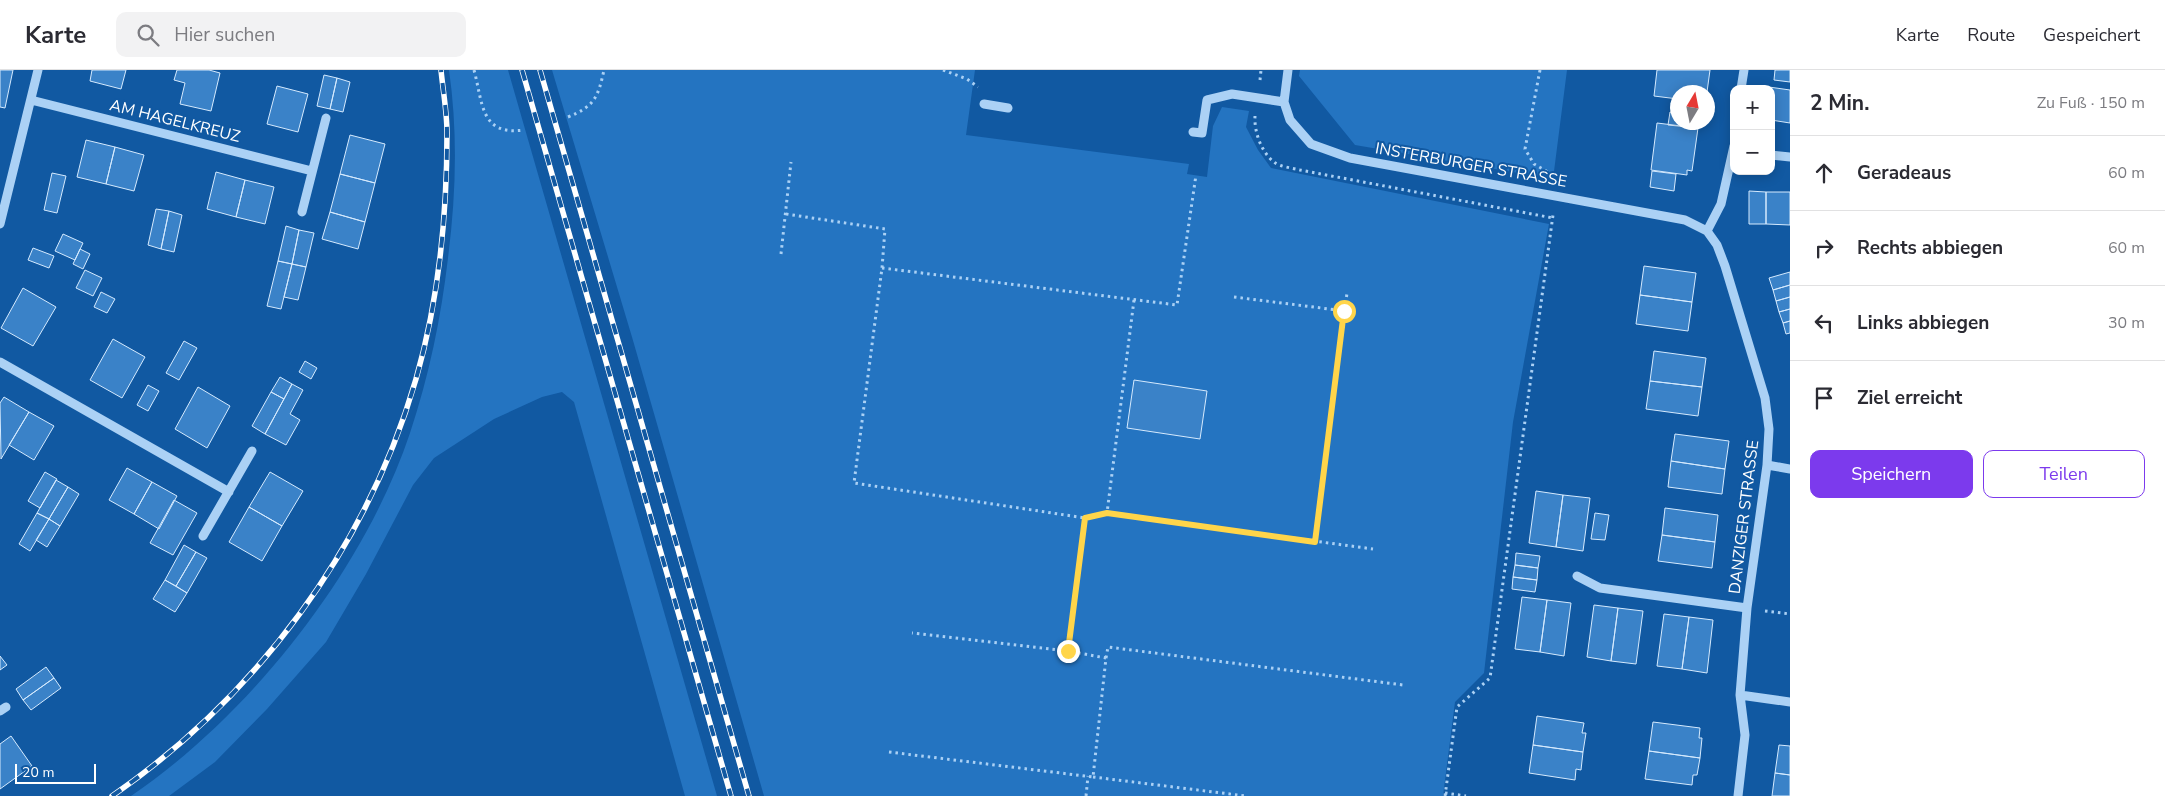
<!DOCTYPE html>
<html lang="de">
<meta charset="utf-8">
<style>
:root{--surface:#fff;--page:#f2f2f3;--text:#2b2b33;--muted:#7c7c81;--line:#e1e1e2;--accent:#7c3aed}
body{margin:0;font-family:"Nunito Sans",sans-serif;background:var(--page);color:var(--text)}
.controls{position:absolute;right:15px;top:15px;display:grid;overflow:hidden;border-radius:10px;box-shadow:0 2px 12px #0003}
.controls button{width:45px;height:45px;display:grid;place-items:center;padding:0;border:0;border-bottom:1px solid var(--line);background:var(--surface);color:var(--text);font:25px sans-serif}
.compass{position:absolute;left:1670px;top:15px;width:45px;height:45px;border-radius:50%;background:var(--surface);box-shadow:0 2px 12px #0003;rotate:10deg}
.scale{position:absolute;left:15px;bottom:12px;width:81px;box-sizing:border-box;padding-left:5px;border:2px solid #fff;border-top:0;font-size:14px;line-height:18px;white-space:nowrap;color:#fff;-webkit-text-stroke:4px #1159a2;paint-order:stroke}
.stop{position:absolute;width:15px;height:15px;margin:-11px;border:4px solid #ffd54a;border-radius:50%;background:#fff}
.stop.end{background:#ffd54a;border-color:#fff;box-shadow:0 1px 5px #0008}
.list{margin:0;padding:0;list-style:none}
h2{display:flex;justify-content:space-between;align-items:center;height:65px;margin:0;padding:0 20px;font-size:21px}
h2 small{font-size:16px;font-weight:400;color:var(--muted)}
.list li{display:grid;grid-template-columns:32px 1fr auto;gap:15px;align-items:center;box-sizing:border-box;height:75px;padding:0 20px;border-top:1px solid var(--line)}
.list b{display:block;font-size:19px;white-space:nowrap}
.list em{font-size:16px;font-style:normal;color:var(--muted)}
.actions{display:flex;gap:10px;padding:15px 20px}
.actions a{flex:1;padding:11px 0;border:1px solid var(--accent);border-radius:10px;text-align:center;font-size:18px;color:var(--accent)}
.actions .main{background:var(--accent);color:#fff}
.icon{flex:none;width:28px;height:28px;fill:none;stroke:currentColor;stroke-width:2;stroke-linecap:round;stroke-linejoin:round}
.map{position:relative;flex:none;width:1790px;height:726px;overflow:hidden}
header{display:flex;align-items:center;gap:30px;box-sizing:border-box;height:70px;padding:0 25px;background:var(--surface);border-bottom:1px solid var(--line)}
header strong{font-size:24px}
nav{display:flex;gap:28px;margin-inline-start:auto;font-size:18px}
.search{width:350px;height:45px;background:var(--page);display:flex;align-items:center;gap:12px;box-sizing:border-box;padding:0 18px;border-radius:10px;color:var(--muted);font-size:19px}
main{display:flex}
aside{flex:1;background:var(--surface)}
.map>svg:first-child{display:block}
.green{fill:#2474c1}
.building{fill:#3a82c8;stroke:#d5eafe}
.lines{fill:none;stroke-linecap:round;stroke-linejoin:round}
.path{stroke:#abd1f5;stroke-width:3;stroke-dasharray:2.5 4;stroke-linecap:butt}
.minor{stroke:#abd1f5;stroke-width:9}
.rail-casing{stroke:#fff;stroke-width:5.5}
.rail{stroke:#1159a2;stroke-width:4;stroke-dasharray:11;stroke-linecap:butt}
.route{stroke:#ffd54a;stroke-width:6}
.labels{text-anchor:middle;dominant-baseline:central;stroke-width:4;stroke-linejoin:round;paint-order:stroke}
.street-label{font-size:16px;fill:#fff;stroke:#1159a2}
</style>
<header>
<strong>Karte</strong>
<div class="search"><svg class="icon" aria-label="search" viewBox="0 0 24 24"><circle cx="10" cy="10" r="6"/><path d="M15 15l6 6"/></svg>Hier suchen</div>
<nav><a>Karte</a><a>Route</a><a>Gespeichert</a></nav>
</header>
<main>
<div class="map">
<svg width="1790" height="726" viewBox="0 0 1790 726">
<rect width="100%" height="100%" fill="#1159a2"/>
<!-- green -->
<path class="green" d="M 449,0 L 508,0 L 717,726 L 685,726 L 574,332 L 562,322 L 542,327 L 494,349 L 434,388 L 413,415 L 366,504 L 326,572 L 267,639 L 215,692 L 169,726 L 131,726 C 250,645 364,501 410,363 C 429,306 441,248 448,188 C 456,125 458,63 449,0 Z
M 552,0 L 975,0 L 966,65 L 1189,94 L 1187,104 L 1207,107 L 1213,56 L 1222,37 L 1249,41 L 1246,57 L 1258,80 L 1271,98 L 1549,154 L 1513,352 L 1484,603 L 1455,632 L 1443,726 L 764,726 L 632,267 Z
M 1300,0 L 1567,0 L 1553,109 L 1355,75 L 1299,6 Z"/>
<!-- building -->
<path class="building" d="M 0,0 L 13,0 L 5,38 L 0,37 Z
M 92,0 L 126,0 L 121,19 L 90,11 Z
M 177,0 L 209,0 L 220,3 L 211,41 L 180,34 L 185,13 L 174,10 Z
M 1657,0 L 1710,0 L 1707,22 L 1678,22 L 1678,29 L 1654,26 Z
M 1775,0 L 1790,0 L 1790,12 L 1774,10 Z
M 324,5 L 337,8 L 330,39 L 317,36 Z
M 337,8 L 350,12 L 343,42 L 330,39 Z
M 277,16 L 308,24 L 298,62 L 267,54 Z
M 1769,17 L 1790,20 L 1790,53 L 1771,50 L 1771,19 Z
M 1670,42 L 1678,43 L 1678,52 L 1699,52 L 1698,58 L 1668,55 Z
M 1657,53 L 1698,58 L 1692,101 L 1687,100 L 1687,105 L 1651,100 Z
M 350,65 L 385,74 L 375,113 L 340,104 Z
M 86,70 L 115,77 L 106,114 L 77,107 Z
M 115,77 L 144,85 L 134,121 L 106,114 Z
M 1652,101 L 1676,104 L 1674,121 L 1650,117 Z
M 216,102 L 245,110 L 236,147 L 207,139 Z
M 52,103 L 66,106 L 57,143 L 44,140 Z
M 340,104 L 375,113 L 365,152 L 330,142 Z
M 245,110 L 274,117 L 265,154 L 236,147 Z
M 1749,121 L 1766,122 L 1766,154 L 1749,154 Z
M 1766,122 L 1790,122 L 1790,155 L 1766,154 Z
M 156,139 L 169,141 L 161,179 L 148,175 Z
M 169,141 L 182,145 L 174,182 L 161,179 Z
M 330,142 L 365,152 L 358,179 L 322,169 Z
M 286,156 L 299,160 L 292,194 L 278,191 Z
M 299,160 L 314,163 L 306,197 L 292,194 Z
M 63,164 L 83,173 L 75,190 L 55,181 Z
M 33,178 L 54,186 L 49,198 L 28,190 Z
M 80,179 L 90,184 L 83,199 L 73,194 Z
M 278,191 L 292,194 L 281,239 L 267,236 Z
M 292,194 L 306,197 L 298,230 L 284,227 Z
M 1644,196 L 1696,203 L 1692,232 L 1640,225 Z
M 85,200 L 102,208 L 93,226 L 76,218 Z
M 1790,202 L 1790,215 L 1773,220 L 1769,208 Z
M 1790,215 L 1790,227 L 1776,231 L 1773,220 Z
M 23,218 L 56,237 L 33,276 L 1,258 Z
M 101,222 L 115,229 L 107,243 L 94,237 Z
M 1640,225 L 1692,232 L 1688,261 L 1636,254 Z
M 1790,227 L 1790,239 L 1779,242 L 1776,231 Z
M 1790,239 L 1790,251 L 1783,253 L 1779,242 Z
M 1790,251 L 1790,263 L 1786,264 L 1783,253 Z
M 113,269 L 145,287 L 122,328 L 90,310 Z
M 184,271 L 197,278 L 179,310 L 166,303 Z
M 1654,281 L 1706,288 L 1702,317 L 1650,311 Z
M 305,291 L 317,298 L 311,309 L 299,302 Z
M 280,307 L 292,314 L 284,329 L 271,322 Z
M 1134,310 L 1207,321 L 1200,369 L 1127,358 Z
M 1650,311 L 1702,317 L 1698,346 L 1646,339 Z
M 292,314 L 303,320 L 290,344 L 300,350 L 286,375 L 265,364 Z
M 148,315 L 159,321 L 148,341 L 137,335 Z
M 198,317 L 230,336 L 207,378 L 175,359 Z
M 271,322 L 284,329 L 265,364 L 252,356 Z
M 4,327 L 29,342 L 1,389 L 0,333 Z
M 29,342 L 54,356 L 34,390 L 9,375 Z
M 1675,364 L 1729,371 L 1725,399 L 1671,391 Z
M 1671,391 L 1725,399 L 1722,424 L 1668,417 Z
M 127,398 L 152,412 L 134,444 L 109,430 Z
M 45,402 L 57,409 L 40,438 L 28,431 Z
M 270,402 L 303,421 L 282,456 L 249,437 Z
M 56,410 L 68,417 L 49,449 L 37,443 Z
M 152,412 L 177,426 L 159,459 L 134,444 Z
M 68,417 L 79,424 L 60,456 L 49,449 Z
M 1536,421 L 1563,425 L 1556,477 L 1529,473 Z
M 1563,425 L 1590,428 L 1583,481 L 1556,477 Z
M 174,430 L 197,443 L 173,485 L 150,473 Z
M 249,437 L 282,456 L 262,491 L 229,472 Z
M 1665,438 L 1718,445 L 1715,472 L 1662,465 Z
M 37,443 L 49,449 L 30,481 L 19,474 Z
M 1595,443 L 1609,445 L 1605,470 L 1591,469 Z
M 49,449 L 60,456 L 47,477 L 36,470 Z
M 1662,465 L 1715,472 L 1712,498 L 1658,491 Z
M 184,475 L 196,482 L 176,516 L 165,510 Z
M 196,482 L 207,488 L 187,523 L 176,516 Z
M 1516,483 L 1540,486 L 1538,498 L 1515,495 Z
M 1515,495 L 1538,498 L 1537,510 L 1513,507 Z
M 1513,507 L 1537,510 L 1535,522 L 1512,519 Z
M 165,510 L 187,523 L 175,542 L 153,529 Z
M 1522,527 L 1547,530 L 1540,582 L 1515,579 Z
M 1547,530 L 1571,533 L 1564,586 L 1540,582 Z
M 1594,535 L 1618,538 L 1611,591 L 1587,587 Z
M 1618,538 L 1643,541 L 1636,594 L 1611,591 Z
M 1664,544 L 1689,547 L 1682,599 L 1657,596 Z
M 1689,547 L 1713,550 L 1707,603 L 1682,599 Z
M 0,586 L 7,595 L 0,600 Z
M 46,597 L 54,608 L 23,630 L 16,619 Z
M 54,608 L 61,618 L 31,640 L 23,630 Z
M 1537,646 L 1584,653 L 1582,663 L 1586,663 L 1583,682 L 1533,675 Z
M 1653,652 L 1700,658 L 1699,668 L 1702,668 L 1700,688 L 1649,681 Z
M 11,666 L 32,696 L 0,719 L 0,674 Z
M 1533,675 L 1583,682 L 1581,700 L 1576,699 L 1575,710 L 1529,703 Z
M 1779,675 L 1790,676 L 1790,705 L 1775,703 Z
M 1649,681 L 1700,688 L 1697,705 L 1693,705 L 1692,715 L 1645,709 Z
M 1775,703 L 1790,705 L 1790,726 L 1772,726 Z"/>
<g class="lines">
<!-- path -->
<path class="path" d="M 474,0 C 483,33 480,66 524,60
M 943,0 L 967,9 L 978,17
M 1540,0 L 1525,79 L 1534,94 L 1555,106
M 1260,10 L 1261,0
M 1255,46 C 1254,61 1261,82 1274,92 C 1280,97 1293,98 1300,100 L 1553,148
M 568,47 C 595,36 598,27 604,0
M 786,144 L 885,159 L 882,198 L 854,413 L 1085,448
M 781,184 L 791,92
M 882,198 L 1177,235 L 1196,105
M 1234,227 L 1345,241
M 1134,230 L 1107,443 L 1373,479
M 1315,472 L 1347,223
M 1765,541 L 1790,544
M 1068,581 L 1085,448 L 1107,443
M 1106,588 L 1108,577 L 1403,615
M 889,682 L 1093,707 L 1106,588 L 1068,581 L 912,563
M 1093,707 L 1246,726
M 1445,723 L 1466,726
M 1086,726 L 1088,706
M 1445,726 L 1457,637 L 1490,608 L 1553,145"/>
<!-- minor -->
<path class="minor" d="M 1288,0 L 1284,32 L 1290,50 L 1311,74 L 1350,88 L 1685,150 L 1707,161
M 1741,19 L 1744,0
M 31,30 L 312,101
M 984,34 L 1008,38
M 1193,62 L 1202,63 L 1207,30 L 1232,24 L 1284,32
M 1734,76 L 1721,134 L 1707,161 L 1717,175 L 1725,196 L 1765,328 L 1769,359 L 1767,395 L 1747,538 L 1740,625 L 1745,665 L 1738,726
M 1771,85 L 1790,87
M 302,142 L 326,48
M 0,154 L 38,0
M 0,292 L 229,422
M 1767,395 L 1790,399
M 203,466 L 252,381
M 1577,506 L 1600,518 L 1747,538
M 1740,625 L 1790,632
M 0,641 L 6,637"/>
<defs>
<path id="rail" d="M 522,0 L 731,726
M 540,0 L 749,726
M 112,726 C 257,626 367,478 416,309 C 439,229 447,145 447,63 C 447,42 443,21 441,0"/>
</defs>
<!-- rail casing -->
<use href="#rail" class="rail-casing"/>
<!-- rail -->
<use href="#rail" class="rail"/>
</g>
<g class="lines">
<!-- route -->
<path class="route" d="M 1068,581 L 1085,448 L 1107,443 L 1315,472 L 1344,241"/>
</g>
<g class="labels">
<!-- street labels -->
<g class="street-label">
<text transform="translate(175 51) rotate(14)">AM HAGELKREUZ</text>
<text transform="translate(1471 95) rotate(10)">INSTERBURGER STRASSE</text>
<text transform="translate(1744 447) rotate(-83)">DANZIGER STRASSE</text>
</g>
</g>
</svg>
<div class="controls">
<button>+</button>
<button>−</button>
</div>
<svg class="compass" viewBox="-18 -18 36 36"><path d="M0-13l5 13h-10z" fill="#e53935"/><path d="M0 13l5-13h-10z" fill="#7c7c81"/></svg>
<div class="scale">20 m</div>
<div class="stop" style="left:1344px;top:241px"></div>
<div class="stop end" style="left:1068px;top:581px"></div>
</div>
<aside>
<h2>2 Min.<small>Zu Fuß · 150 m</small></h2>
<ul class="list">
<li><svg class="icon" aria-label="ahead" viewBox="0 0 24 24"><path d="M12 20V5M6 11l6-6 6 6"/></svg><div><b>Geradeaus</b></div><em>60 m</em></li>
<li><svg class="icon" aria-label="right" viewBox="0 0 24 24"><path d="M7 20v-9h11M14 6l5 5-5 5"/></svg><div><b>Rechts abbiegen</b></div><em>60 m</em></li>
<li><svg class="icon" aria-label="left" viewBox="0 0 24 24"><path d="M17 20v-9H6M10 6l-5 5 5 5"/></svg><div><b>Links abbiegen</b></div><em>30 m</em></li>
<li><svg class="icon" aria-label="arrive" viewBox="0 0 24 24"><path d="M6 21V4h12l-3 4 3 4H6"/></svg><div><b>Ziel erreicht</b></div></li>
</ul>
<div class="actions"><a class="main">Speichern</a><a>Teilen</a></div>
</aside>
</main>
